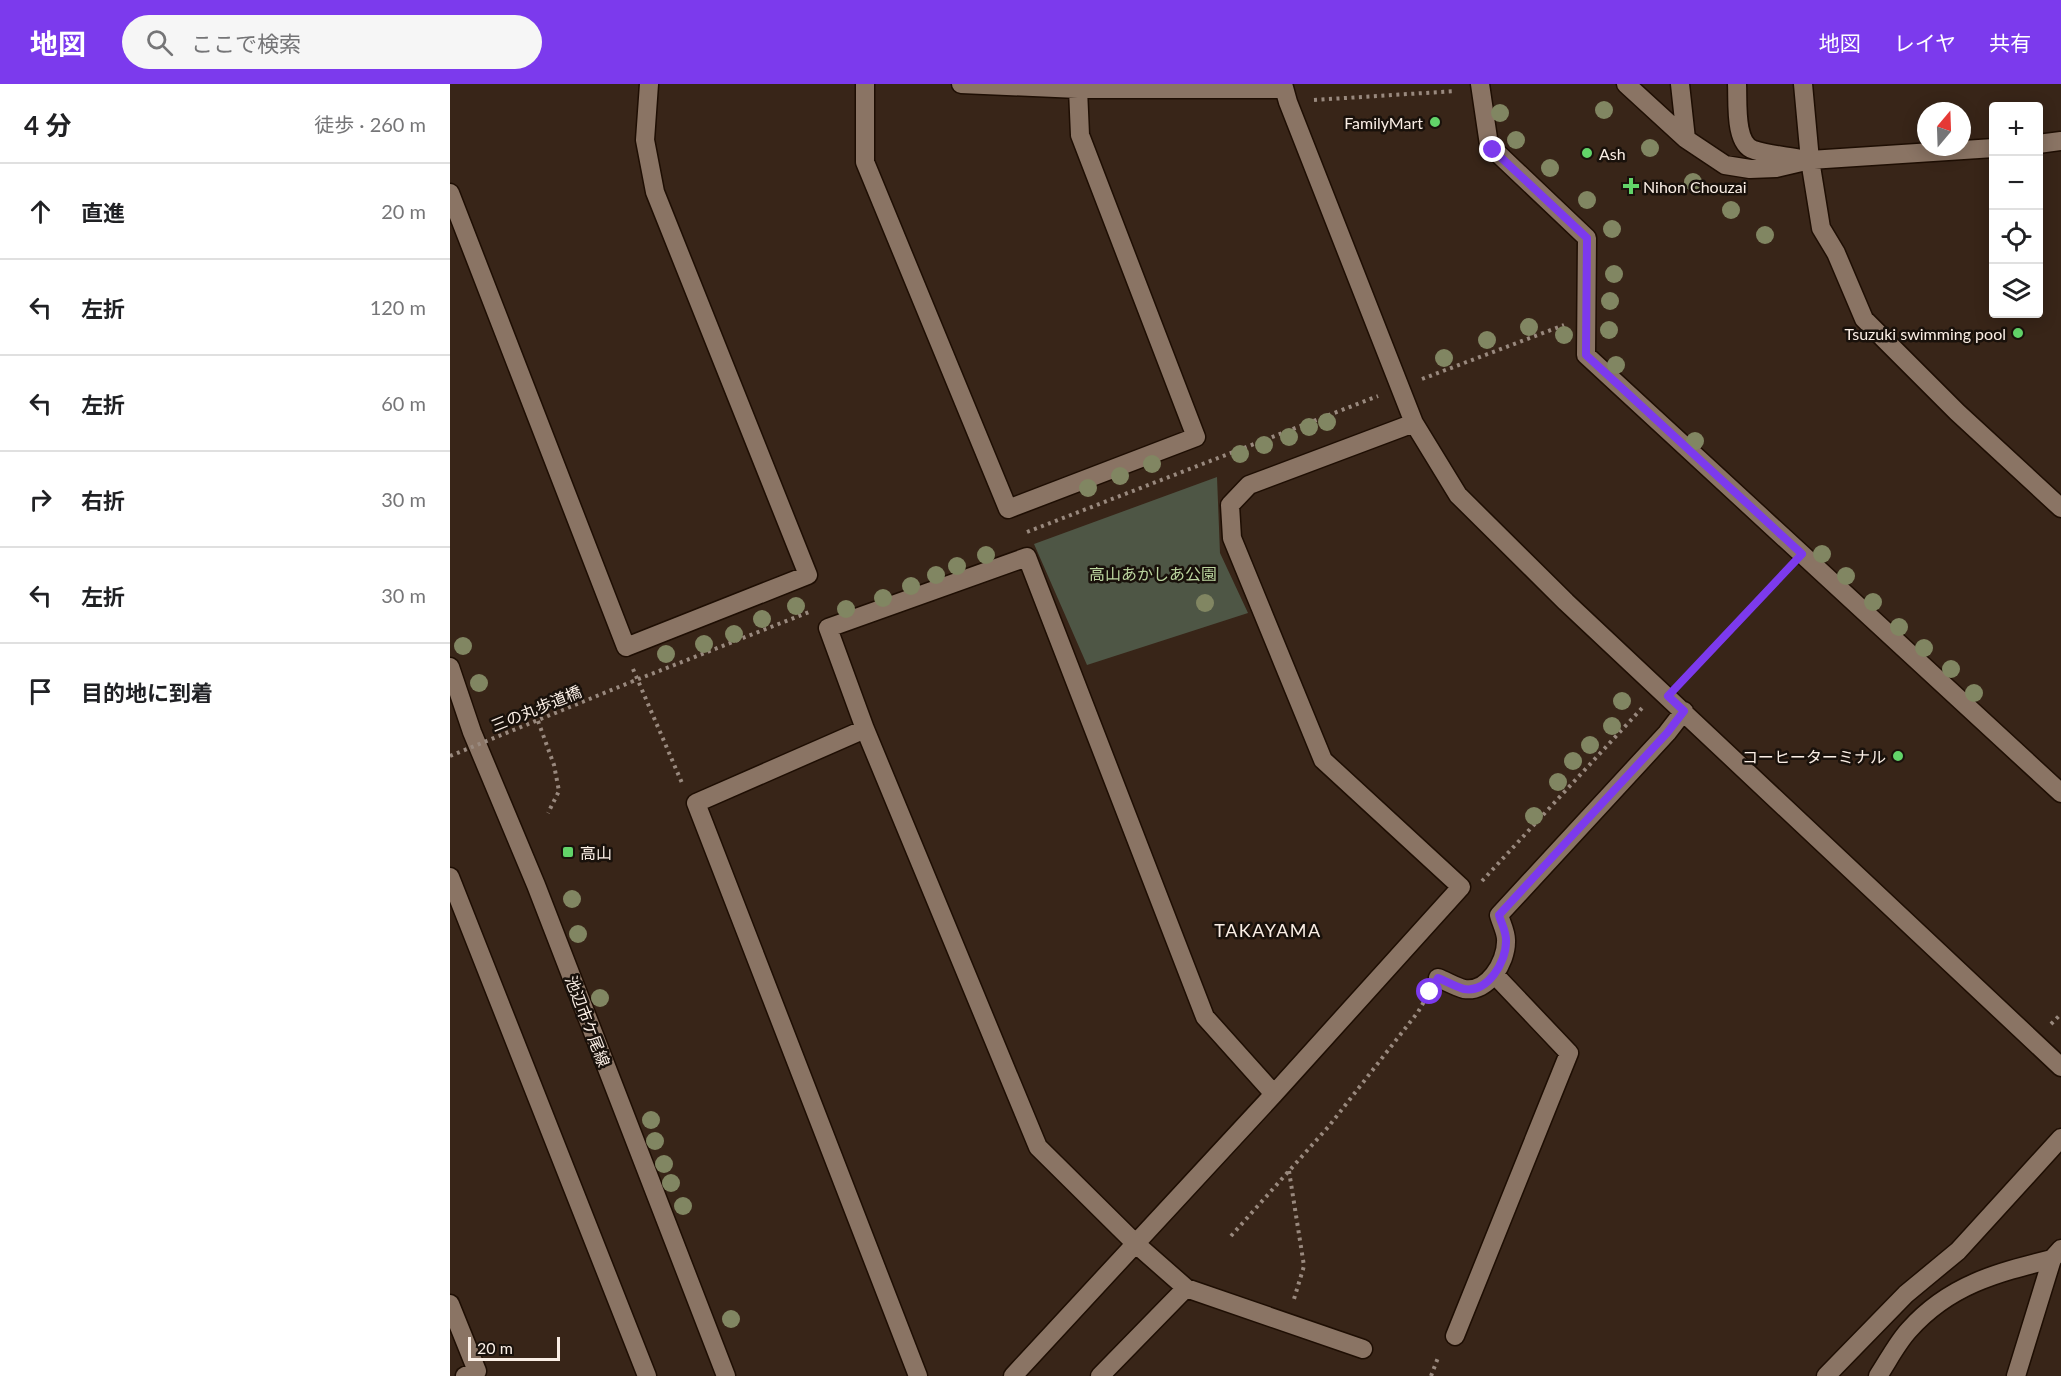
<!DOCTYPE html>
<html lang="ja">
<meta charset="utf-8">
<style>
:root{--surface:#fff;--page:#f6f6f6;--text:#202124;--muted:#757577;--line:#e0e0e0;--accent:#7c3aed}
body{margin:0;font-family:Lato,"Noto Sans JP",sans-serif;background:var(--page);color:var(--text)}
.controls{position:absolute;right:18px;top:18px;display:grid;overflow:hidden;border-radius:6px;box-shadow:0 3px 15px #0003}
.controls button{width:54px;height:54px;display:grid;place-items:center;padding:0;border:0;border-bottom:2px solid var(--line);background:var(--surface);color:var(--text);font:30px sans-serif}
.compass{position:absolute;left:1467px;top:18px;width:54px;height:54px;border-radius:50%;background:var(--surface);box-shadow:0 3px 15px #0003;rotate:19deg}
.scale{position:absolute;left:18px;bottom:15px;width:92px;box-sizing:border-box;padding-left:6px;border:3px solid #faeee5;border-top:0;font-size:16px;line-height:21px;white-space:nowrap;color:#faeee5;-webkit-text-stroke:4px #19110b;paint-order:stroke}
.stop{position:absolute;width:18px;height:18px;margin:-14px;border:4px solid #7c3aed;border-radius:50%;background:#fff}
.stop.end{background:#7c3aed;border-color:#fff;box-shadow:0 2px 6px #0008}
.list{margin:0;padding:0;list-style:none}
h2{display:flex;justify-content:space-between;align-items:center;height:78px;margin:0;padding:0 24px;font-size:26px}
h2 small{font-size:20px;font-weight:400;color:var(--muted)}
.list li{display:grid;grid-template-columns:39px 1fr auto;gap:18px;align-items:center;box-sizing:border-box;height:96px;padding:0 24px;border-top:2px solid var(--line)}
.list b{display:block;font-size:22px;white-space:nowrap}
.list em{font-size:20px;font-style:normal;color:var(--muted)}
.icon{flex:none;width:33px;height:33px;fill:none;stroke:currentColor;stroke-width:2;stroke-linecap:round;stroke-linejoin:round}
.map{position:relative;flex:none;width:1611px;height:1292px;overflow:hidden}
header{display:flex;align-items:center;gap:36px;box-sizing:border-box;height:84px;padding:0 30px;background:var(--accent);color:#fff}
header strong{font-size:28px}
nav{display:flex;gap:33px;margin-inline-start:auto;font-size:21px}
.search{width:420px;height:54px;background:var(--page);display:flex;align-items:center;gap:15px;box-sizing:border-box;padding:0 21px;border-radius:33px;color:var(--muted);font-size:22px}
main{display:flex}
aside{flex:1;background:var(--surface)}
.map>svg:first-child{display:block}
.green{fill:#4e5645}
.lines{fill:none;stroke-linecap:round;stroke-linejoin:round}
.minor-casing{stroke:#1e0e03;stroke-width:21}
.path{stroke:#99897e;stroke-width:4;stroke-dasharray:3 4.5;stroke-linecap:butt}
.minor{stroke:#8a7464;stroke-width:18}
.path-bridge{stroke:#99897e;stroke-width:4;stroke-dasharray:3 4.5;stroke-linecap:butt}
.tree{fill:#818662}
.route{stroke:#7c3aed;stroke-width:8}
.poi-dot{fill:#62d469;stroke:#19110b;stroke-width:2}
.labels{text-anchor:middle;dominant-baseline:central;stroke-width:5;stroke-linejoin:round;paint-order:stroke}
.poi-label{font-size:16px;fill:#faeee5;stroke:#19110b;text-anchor:end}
.park-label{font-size:16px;fill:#bcd69f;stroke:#19110b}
.street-label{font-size:16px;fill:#faeee5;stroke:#19110b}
.neighbourhood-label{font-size:18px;letter-spacing:1.5px;fill:#faeee5;stroke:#19110b}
</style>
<header>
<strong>地図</strong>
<div class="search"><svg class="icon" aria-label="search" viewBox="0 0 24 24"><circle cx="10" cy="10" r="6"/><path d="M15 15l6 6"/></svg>ここで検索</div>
<nav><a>地図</a><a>レイヤ</a><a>共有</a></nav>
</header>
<main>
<aside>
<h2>4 分<small>徒歩 · 260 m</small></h2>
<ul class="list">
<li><svg class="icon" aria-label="ahead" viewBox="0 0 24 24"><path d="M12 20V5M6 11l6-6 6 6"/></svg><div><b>直進</b></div><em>20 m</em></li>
<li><svg class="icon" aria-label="left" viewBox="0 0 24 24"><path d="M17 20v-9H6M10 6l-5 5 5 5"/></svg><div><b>左折</b></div><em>120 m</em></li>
<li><svg class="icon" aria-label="left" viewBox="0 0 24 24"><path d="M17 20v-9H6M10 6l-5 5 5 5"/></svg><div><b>左折</b></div><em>60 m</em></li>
<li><svg class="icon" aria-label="right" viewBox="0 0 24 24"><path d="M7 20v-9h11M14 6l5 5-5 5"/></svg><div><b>右折</b></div><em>30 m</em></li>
<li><svg class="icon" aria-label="left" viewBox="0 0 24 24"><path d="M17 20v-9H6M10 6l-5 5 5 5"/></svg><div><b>左折</b></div><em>30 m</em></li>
<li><svg class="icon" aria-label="arrive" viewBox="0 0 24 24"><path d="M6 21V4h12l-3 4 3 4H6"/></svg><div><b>目的地に到着</b></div></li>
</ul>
</aside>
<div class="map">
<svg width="1611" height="1292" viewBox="0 0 1611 1292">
<rect width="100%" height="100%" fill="#382518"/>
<!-- green -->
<path class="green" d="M 767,393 L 770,469 L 798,529 L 637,581 L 584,460 Z"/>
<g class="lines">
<defs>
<path id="minor" d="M 415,0 L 415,78 L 558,425 L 746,353 L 630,51 L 628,5
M 511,0 L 628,5 L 834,5
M 833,0 L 838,18 L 964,339 L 1008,411 L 1116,518 L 1611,983
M 1030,0 L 1039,61 L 1137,154 L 1136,271 L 1611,709
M 1176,0 L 1236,55
M 1230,0 L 1236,55 L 1275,81 L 1300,85 L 1326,84 L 1360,76 L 1544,64
M 1287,0 C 1288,18 1284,60 1304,66 C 1319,71 1337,72 1352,75
M 1353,0 L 1360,76 L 1371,144 L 1386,169 L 1414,235 L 1507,328 L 1611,424
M 1588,60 L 1611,57
M 0,109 L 176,563 L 358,491 L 205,108 L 195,56 L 199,0
M 0,583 L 22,648 L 86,801 L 276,1292
M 415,645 L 246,719 L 468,1292
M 0,793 L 197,1292
M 988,894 C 996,897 1006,903 1014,905 C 1038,909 1056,878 1056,858 C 1057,849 1051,839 1049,831 L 1217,649 L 1234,627
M 736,1204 L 686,1160 L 588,1063 L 415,645 L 378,544 L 577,473 L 755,933 L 824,1010
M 0,1220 L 27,1287 L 15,1292
M 1005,1252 L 1119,969 L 1045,891
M 563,1292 L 824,1010 L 1011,803 L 873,676 L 782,454 L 780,421 L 799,401 L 964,339
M 650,1292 L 736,1204 L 913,1265
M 1376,1292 L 1456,1210 L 1508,1167 L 1611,1054
M 1428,1292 C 1438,1277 1447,1259 1459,1246 C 1499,1201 1546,1189 1602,1175
M 1566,1292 L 1602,1175 L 1611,1165"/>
</defs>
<!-- minor casing -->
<use href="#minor" class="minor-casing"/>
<!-- path -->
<path class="path" d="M 864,16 L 1006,7
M 972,295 L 1114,241
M 577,448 L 928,312
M 183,585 L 232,699
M 1233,596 L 1337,486
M 181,598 L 359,528
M 88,637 L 104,681 L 109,707 L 98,729
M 1032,797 L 1193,623 L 1194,625
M 1601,940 L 1611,930
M 839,1087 L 854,1182 L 844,1215
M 781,1152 L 879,1042 L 968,928 L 976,914
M 981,1292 L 989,1271"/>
<!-- minor -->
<use href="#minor" class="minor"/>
<!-- path-bridge -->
<path class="path-bridge" d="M 0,672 L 181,598"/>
</g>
<!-- trees -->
<g class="tree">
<circle cx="1154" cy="26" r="9"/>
<circle cx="1050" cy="29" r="9"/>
<circle cx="1066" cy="56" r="9"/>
<circle cx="1200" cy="64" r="9"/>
<circle cx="1100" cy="84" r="9"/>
<circle cx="1243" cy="98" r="9"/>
<circle cx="1137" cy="116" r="9"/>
<circle cx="1281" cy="126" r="9"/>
<circle cx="1162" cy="145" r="9"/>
<circle cx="1315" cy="151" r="9"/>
<circle cx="1164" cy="190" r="9"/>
<circle cx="1160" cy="217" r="9"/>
<circle cx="1079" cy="243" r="9"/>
<circle cx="1159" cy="246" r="9"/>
<circle cx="1114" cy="251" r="9"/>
<circle cx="1037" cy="256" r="9"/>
<circle cx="994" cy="274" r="9"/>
<circle cx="1166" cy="281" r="9"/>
<circle cx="877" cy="338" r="9"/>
<circle cx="859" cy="343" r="9"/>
<circle cx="839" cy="353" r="9"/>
<circle cx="1245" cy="357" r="9"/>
<circle cx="814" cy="361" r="9"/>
<circle cx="790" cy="370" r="9"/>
<circle cx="702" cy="380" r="9"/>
<circle cx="670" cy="392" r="9"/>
<circle cx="638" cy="404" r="9"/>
<circle cx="1372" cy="470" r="9"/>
<circle cx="536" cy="471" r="9"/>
<circle cx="507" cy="482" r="9"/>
<circle cx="486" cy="491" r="9"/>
<circle cx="1396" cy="492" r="9"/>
<circle cx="461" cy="502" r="9"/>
<circle cx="433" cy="514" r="9"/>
<circle cx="1423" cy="518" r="9"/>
<circle cx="755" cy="519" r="9"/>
<circle cx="346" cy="522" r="9"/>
<circle cx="396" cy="525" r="9"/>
<circle cx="312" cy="535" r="9"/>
<circle cx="1449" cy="543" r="9"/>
<circle cx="284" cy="550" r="9"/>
<circle cx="254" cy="560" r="9"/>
<circle cx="13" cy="562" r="9"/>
<circle cx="1474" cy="564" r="9"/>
<circle cx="216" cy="570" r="9"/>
<circle cx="1501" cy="585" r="9"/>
<circle cx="29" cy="599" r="9"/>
<circle cx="1524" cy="609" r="9"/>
<circle cx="1172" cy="617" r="9"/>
<circle cx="1162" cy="642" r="9"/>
<circle cx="1140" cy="661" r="9"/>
<circle cx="1123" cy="677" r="9"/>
<circle cx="1108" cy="698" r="9"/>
<circle cx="1084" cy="732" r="9"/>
<circle cx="122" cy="815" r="9"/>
<circle cx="128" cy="850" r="9"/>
<circle cx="150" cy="914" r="9"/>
<circle cx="201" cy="1036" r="9"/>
<circle cx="205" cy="1057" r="9"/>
<circle cx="214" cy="1080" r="9"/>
<circle cx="221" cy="1099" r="9"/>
<circle cx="233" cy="1122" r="9"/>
<circle cx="281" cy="1235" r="9"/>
</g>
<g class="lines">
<!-- route -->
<path class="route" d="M 980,908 L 988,894 C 996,897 1006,903 1014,905 C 1038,909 1056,878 1056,858 C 1057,849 1051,839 1049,831 L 1217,649 L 1234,627 L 1218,612 L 1352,470 L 1136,271 L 1137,154 L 1043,66"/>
</g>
<!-- markers -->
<g class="poi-dot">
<circle cx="985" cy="38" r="6"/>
<circle cx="1137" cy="69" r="6"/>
<path d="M1178 93h6v6h6v6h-6v6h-6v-6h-6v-6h6z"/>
<circle cx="1568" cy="249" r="6"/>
<circle cx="1448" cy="672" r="6"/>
<rect x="112" y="762" width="12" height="12" rx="3"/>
</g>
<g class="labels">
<!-- poi labels -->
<g class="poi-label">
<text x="973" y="38">FamilyMart</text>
<text x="1149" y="69" text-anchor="start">Ash</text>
<text x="1193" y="102" text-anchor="start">Nihon Chouzai</text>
<text x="1556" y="249">Tsuzuki swimming pool</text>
<text x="1436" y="672">コーヒーターミナル</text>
<text x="130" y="768" text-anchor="start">高山</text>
</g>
<!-- park labels -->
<g class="park-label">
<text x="703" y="489">高山あかしあ公園</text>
</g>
<!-- street labels -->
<g class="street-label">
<text transform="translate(86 624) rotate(-22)">三の丸歩道橋</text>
<text transform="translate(138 937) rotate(69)">池辺市ケ尾線</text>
</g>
<!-- neighbourhood labels -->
<g class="neighbourhood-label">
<text x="818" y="846">TAKAYAMA</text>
</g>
</g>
</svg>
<div class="controls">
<button>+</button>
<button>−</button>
<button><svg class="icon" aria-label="locate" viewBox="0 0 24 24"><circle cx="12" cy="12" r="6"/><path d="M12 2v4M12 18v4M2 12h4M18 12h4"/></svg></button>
<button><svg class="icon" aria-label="layers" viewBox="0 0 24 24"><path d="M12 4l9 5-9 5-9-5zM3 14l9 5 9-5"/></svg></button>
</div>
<svg class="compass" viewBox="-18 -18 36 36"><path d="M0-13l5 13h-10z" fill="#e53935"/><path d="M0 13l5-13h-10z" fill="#757577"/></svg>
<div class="scale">20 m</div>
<div class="stop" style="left:980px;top:908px"></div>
<div class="stop end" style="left:1043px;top:66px"></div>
</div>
</main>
